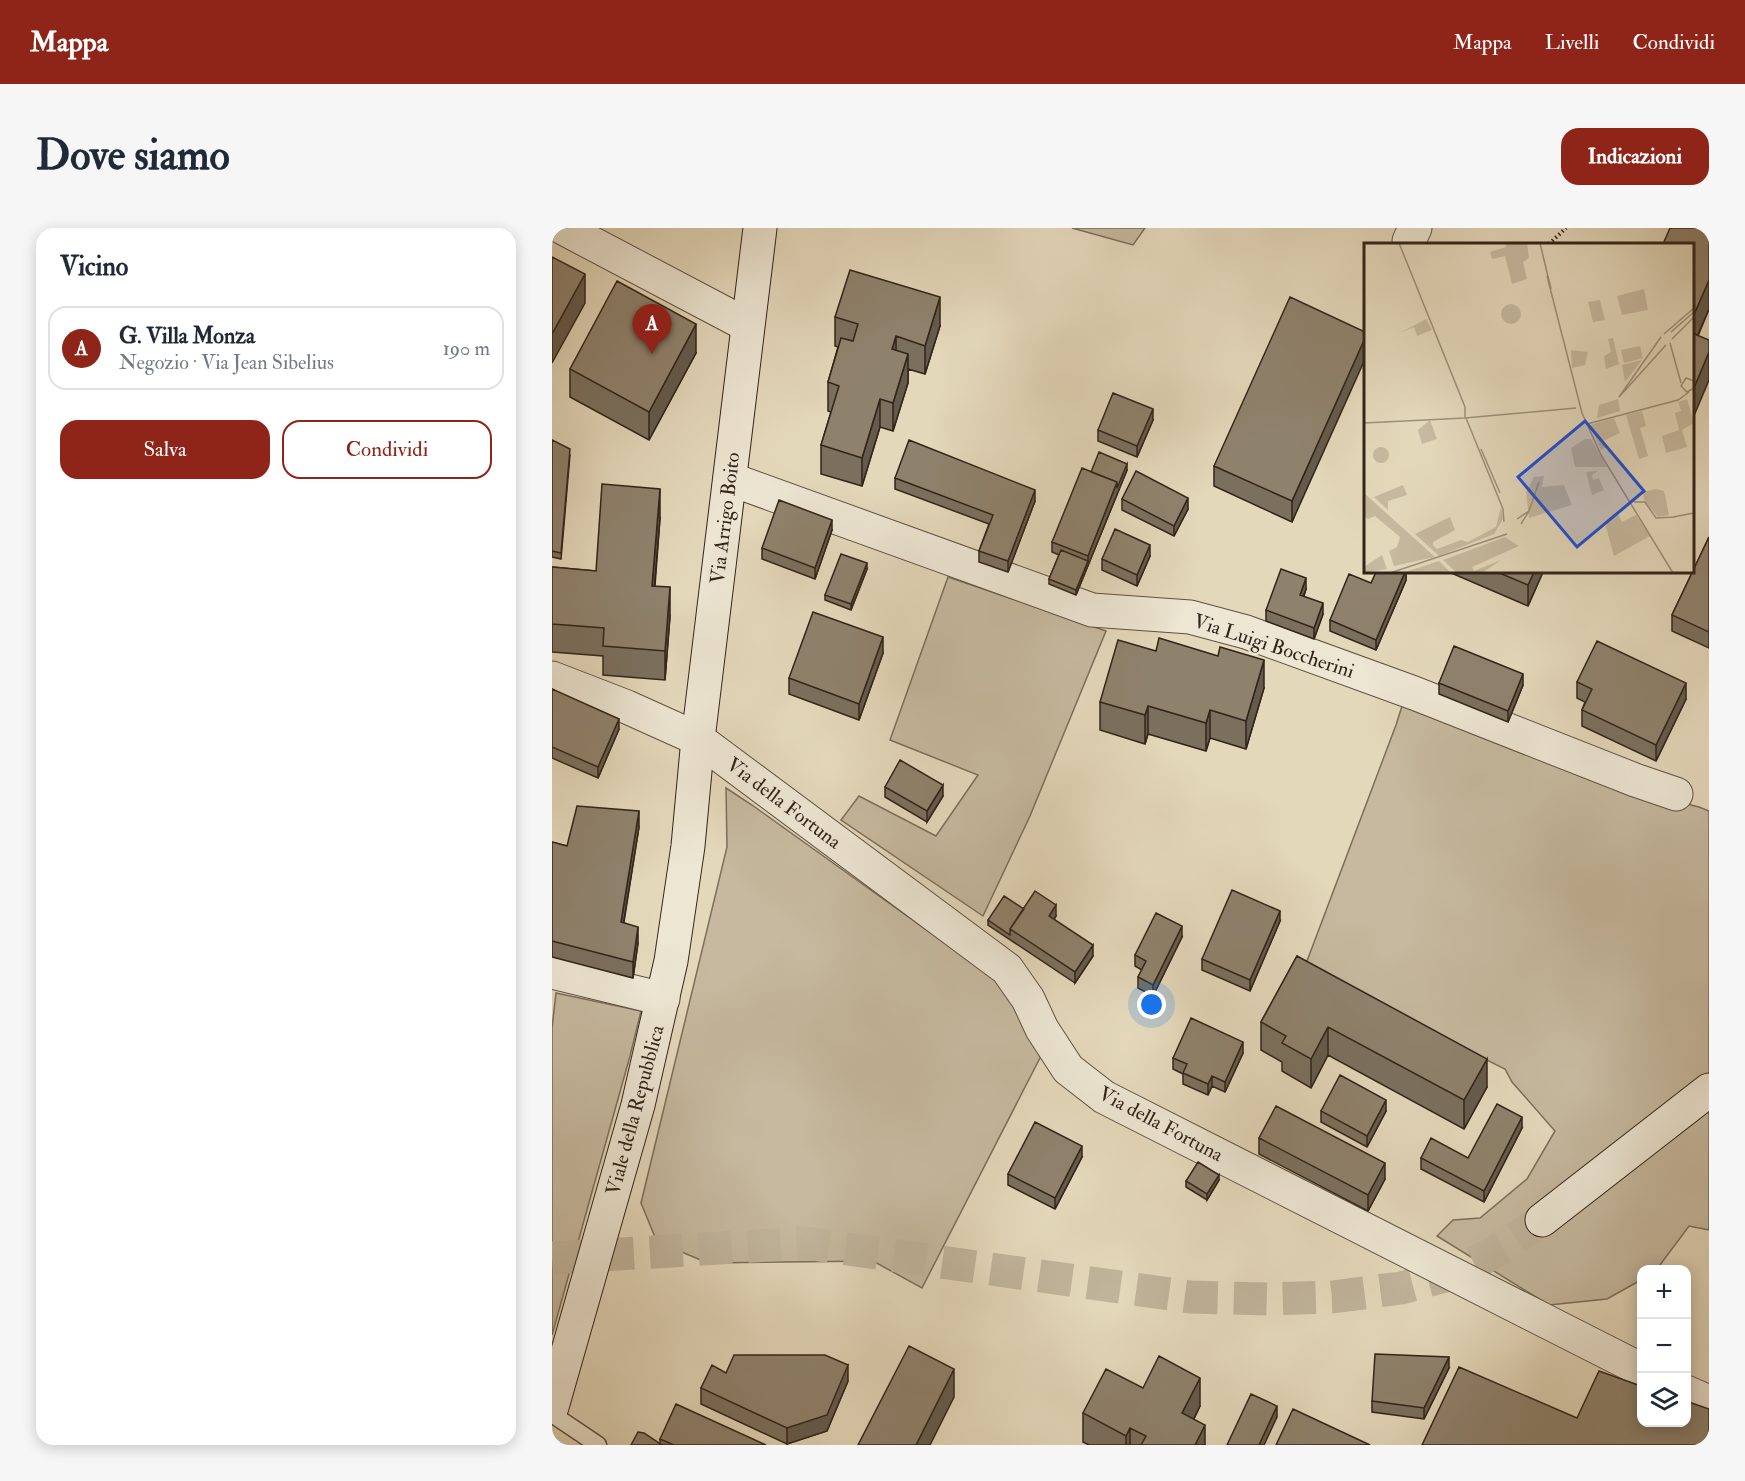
<!DOCTYPE html>
<html lang="it">
<meta charset="utf-8">
<style>
:root{--surface:#fff;--page:#f6f6f7;--text:#1f2937;--muted:#747a83;--line:#e0e1e3;--accent:#8f2418}
body{margin:0;font-family:"IM FELL Double Pica",serif;background:var(--page);color:var(--text)}
.controls{position:absolute;right:18px;bottom:18px;display:grid;overflow:hidden;border-radius:12px;box-shadow:0 3px 15px #0003}
.controls button{width:54px;height:54px;display:grid;place-items:center;padding:0;border:0;border-bottom:2px solid var(--line);background:var(--surface);color:var(--text);font:30px sans-serif}
.you{position:absolute;left:600px;top:777px;width:21px;height:21px;margin:-15px;border:4px solid #fff;border-radius:50%;background:#1a73e8;box-shadow:0 0 0 9px #1a73e833}
.badge{display:grid;place-items:center;width:39px;height:39px;border-radius:50%;background:var(--accent);color:#fff;font-size:20px;font-weight:700}
.pin{position:absolute;translate:-50% -50px;filter:drop-shadow(0 2px 3px #0008)}
.pin::after{content:'';position:absolute;top:32px;width:21px;height:18px;background:inherit;clip-path:polygon(0 0,100% 0,50% 100%)}
.list{margin:0;padding:0;list-style:none}
h2{display:flex;justify-content:space-between;align-items:center;height:78px;margin:0;padding:0 24px;font-size:26px}
h2 small{font-size:20px;font-weight:400;color:var(--muted)}
.list li{display:grid;grid-template-columns:39px 1fr auto;gap:18px;align-items:center;box-sizing:border-box;height:84px;margin:0 12px 12px;padding:0 12px;border:2px solid var(--line);border-radius:18px}
.list b{display:block;font-size:22px;white-space:nowrap}
.list p{margin:0;font-size:20px;white-space:nowrap;color:var(--muted)}
.list em{font-size:20px;font-style:normal;color:var(--muted)}
.actions{display:flex;gap:12px;padding:18px 24px}
.actions a{flex:1;padding:14px 0;border:2px solid var(--accent);border-radius:18px;text-align:center;font-size:21px;color:var(--accent)}
.actions .main{background:var(--accent);color:#fff}
.icon{flex:none;width:33px;height:33px;fill:none;stroke:currentColor;stroke-width:2;stroke-linecap:round;stroke-linejoin:round}
.map{position:relative;flex:none;width:1157px;height:1217px;overflow:hidden;border-radius:18px}
header{display:flex;align-items:center;gap:36px;box-sizing:border-box;height:84px;padding:0 30px;background:var(--accent);color:#fff}
header strong{font-size:28px}
nav{display:flex;gap:33px;margin-inline-start:auto;font-size:21px}
.intro{display:flex;align-items:center;justify-content:space-between;box-sizing:border-box;height:144px;padding:0 36px}
h1{margin:0;font-size:42px}
.button{padding:15px 27px;border-radius:18px;background:var(--accent);color:#fff;font-size:21px;font-weight:700}
main{display:flex;gap:36px;padding:0 36px}
aside{flex:1;background:var(--surface);border-radius:18px;box-shadow:0 3px 15px #0003}
.map>svg:first-child{display:block}
.green{fill:#c6b99f;stroke:#7c6e5c;stroke-width:1.5}
.lines{fill:none;stroke-linecap:round;stroke-linejoin:round}
.secondary-tunnel{stroke:#c0b49b;stroke-width:33;stroke-dasharray:33 16;stroke-linecap:butt}
.lane-casing{stroke:#5e5142;stroke-width:19}
.street-casing{stroke:#5e5142;stroke-width:35}
.secondary-casing{stroke:#322419;stroke-width:35}
.path{stroke:#322419;stroke-width:4;stroke-dasharray:1.5 3;stroke-linecap:butt}
.lane{stroke:#ede6d3;stroke-width:16}
.street{stroke:#ede6d3;stroke-width:33}
.secondary{stroke:#ede6d3;stroke-width:33}
.wall{fill:#7b705e;stroke:#322419;stroke-width:1.5}
.shaded-wall{fill:#645b4c;stroke:#322419;stroke-width:1.5}
.building{fill:#8f826d;stroke:#322419;stroke-width:1.5}
.labels{text-anchor:middle;dominant-baseline:central;stroke-width:4.5;stroke-linejoin:round;paint-order:stroke}
.street-label{font-size:20px;fill:#322419;stroke:#ede6d3}
.inset-road{fill:none;stroke:#9d907a;stroke-width:1.5}
.view{fill:#1d4ed8;fill-opacity:0.15;stroke:#1d4ed8;stroke-width:3}
.inset-edge{fill:none;stroke:#322419;stroke-width:3}
</style>
<header>
<strong>Mappa</strong>
<nav><a>Mappa</a><a>Livelli</a><a>Condividi</a></nav>
</header>
<div class="intro"><h1>Dove siamo</h1><a class="button">Indicazioni</a></div>
<main>
<aside>
<h2>Vicino<small></small></h2>
<ul class="list">
<li><span class="badge">A</span><div><b>G. Villa Monza</b><p>Negozio · Via Jean Sibelius</p></div><em>190 m</em></li>
</ul>
<div class="actions"><a class="main">Salva</a><a>Condividi</a></div>
</aside>
<div class="map">
<svg width="1157" height="1217" viewBox="0 0 1157 1217">
<rect width="100%" height="100%" fill="#e4d8bb"/>
<filter id="stains"><feTurbulence type="fractalNoise" baseFrequency=".00333" numOctaves="4"/><feColorMatrix values="0 0 0 0 .2 0 0 0 0 .09 0 0 0 0 .02 0 0 0 .5 -.17"/></filter>
<radialGradient id="worn" r=".72"><stop offset=".6" stop-color="#630" stop-opacity="0"/><stop offset="1" stop-color="#630" stop-opacity=".3"/></radialGradient>
<!-- green -->
<path class="green" d="M 520,0 L 593,0 L 581,17 Z
M 396,349 L 554,403 L 478,588 L 431,688 L 289,592 L 307,568 L 384,608 L 426,547 L 338,512 Z
M 850,478 L 1046,553 L 1147,579 L 1157,583 L 1157,1002 L 1137,998 L 1105,1041 L 1090,1042 L 1089,1052 L 1055,1071 L 997,1077 L 885,1008 L 901,992 L 928,990 L 975,951 L 1003,903 L 960,854 L 953,841 L 752,741 L 844,497 Z
M 174,560 L 200,577 L 450,756 L 491,824 L 370,1060 L 321,1033 L 156,1035 L 105,1014 L 89,975 L 175,619 Z
M 4,765 L 89,783 L 78,828 L 0,1107 L 0,800 Z"/>
<g class="lines">
<!-- secondary-tunnel -->
<path class="secondary-tunnel" d="M 0,1030 L 253,1015 L 639,1069 L 715,1071 L 780,1069 L 849,1060 L 893,1048 L 932,1030 L 951,1019 L 990,992"/>
<defs>
<path id="lane" d="M 0,1186 L 46,1217"/>
<path id="street" d="M 11,0 L 195,97
M 857,13 L 863,0
M 178,251 L 540,382 L 638,389 L 694,404 L 862,465 L 1083,552 L 1124,566
M 0,450 L 75,479 L 146,511 L 455,741 L 476,771 L 490,801 L 516,841 L 552,869 L 1090,1142
M 0,744 L 111,771
M 1134,1164 L 1157,1174"/>
<path id="secondary" d="M 990,992 L 1157,862
M 0,1179 L 86,877 L 119,733 L 136,618 L 146,511 L 208,0"/>
</defs>
<!-- lane casing -->
<use href="#lane" class="lane-casing"/>
<!-- street casing -->
<use href="#street" class="street-casing"/>
<!-- secondary casing -->
<use href="#secondary" class="secondary-casing"/>
<!-- path -->
<path class="path" d="M 997,16 L 1014,0"/>
<!-- lane -->
<use href="#lane" class="lane"/>
<!-- street -->
<use href="#street" class="street"/>
<!-- secondary -->
<use href="#secondary" class="secondary"/>
</g>
<!-- wall -->
<path class="wall" d="M 1140,16 L 1157,81 L 1146,108 L 1141,190 Z
M 283,89 L 388,98 L 373,146 L 356,141 L 356,155 L 341,203 L 328,199 L 310,258 L 269,246 L 269,217 L 279,184 L 276,183 L 276,154 L 286,119 L 283,118 Z
M 813,104 L 740,294 L 662,258 L 662,238 Z
M 144,125 L 97,212 L 18,169 L 18,141 Z
M 601,192 L 585,229 L 546,213 L 546,202 Z
M 0,212 L 18,227 L 9,331 L 0,329 Z
M 575,242 L 524,367 L 497,356 L 497,351 L 507,327 L 500,324 L 500,314 L 539,244 Z
M 343,250 L 483,273 L 456,344 L 427,334 L 427,323 L 437,296 L 343,261 Z
M 570,271 L 636,281 L 622,308 L 570,282 Z
M 108,290 L 103,358 L 118,388 L 113,452 L 51,447 L 51,428 L 0,424 L 0,339 L 44,343 Z
M 280,302 L 263,351 L 210,331 L 210,320 Z
M 1157,309 L 1157,420 L 1120,403 L 1120,387 Z
M 598,328 L 585,358 L 550,342 L 550,331 Z
M 315,341 L 299,382 L 273,372 L 273,367 Z
M 854,344 L 854,352 L 824,422 L 778,403 L 778,392 L 819,355 Z
M 897,344 L 991,344 L 976,378 Z
M 754,361 L 752,368 L 771,386 L 762,411 L 714,393 L 714,382 Z
M 331,425 L 307,492 L 237,466 L 237,450 Z
M 1025,454 L 1134,471 L 1104,533 L 1030,498 L 1030,482 L 1033,474 L 1025,470 Z
M 887,455 L 971,457 L 956,494 L 887,466 Z
M 712,460 L 694,521 L 658,510 L 654,523 L 596,506 L 593,516 L 548,502 L 548,474 Z
M 0,461 L 67,501 L 46,550 L 0,530 Z
M 333,559 L 391,568 L 375,594 L 333,569 Z
M 87,599 L 72,694 L 86,715 L 81,750 L 0,729 L 0,614 L 15,618 Z
M 472,681 L 504,688 L 502,691 L 541,728 L 523,755 L 436,697 L 436,692 Z
M 728,693 L 698,763 L 650,742 L 650,731 Z
M 630,709 L 601,768 L 586,760 L 586,749 L 590,742 L 583,738 L 583,727 Z
M 745,728 L 935,859 L 912,901 L 776,827 L 759,860 L 730,843 L 730,834 L 709,822 L 709,794 Z
M 691,825 L 673,864 L 660,858 L 656,867 L 631,856 L 631,846 L 621,841 L 621,830 Z
M 769,883 L 834,883 L 815,919 L 769,894 Z
M 970,900 L 932,974 L 869,941 L 869,930 L 916,930 Z
M 707,910 L 833,951 L 816,983 L 707,926 Z
M 530,929 L 503,981 L 456,957 L 456,946 Z
M 667,952 L 655,972 L 634,959 L 634,953 Z
M 897,1140 L 872,1191 L 820,1184 L 820,1173 Z
M 174,1145 L 296,1153 L 275,1203 L 235,1216 L 149,1176 L 149,1160 Z
M 591,1160 L 648,1178 L 642,1191 L 653,1217 L 537,1217 L 531,1214 L 531,1185 Z
M 108,1211 L 214,1217 L 79,1217 L 108,1216 Z"/>
<!-- shaded-wall -->
<path class="shaded-wall" d="M 33,46 L 33,75 L 0,135 L 0,106 Z
M 1157,52 L 1157,81 L 1140,120 L 1140,91 Z
M 388,69 L 388,98 L 373,146 L 373,118 Z
M 144,96 L 144,125 L 97,212 L 97,184 Z
M 344,108 L 344,137 L 340,121 Z
M 813,110 L 813,131 L 740,294 L 740,273 Z
M 1157,124 L 1157,152 L 1141,190 L 1141,162 Z
M 356,126 L 356,155 L 341,203 L 341,175 Z
M 328,171 L 328,199 L 310,258 L 310,230 Z
M 601,181 L 601,192 L 585,229 L 585,218 Z
M 575,236 L 575,242 L 524,367 L 524,362 L 536,333 L 536,328 L 565,254 Z
M 108,261 L 108,290 L 100,387 L 100,358 Z
M 483,262 L 483,273 L 456,344 L 456,333 Z
M 636,270 L 636,281 L 622,308 L 622,298 Z
M 280,292 L 280,302 L 263,351 L 263,340 Z
M 598,317 L 598,328 L 585,358 L 585,347 Z
M 315,335 L 315,341 L 299,382 L 299,376 Z
M 853,344 L 854,344 L 854,352 L 824,422 L 824,412 Z
M 982,344 L 991,344 L 976,378 L 976,357 Z
M 754,350 L 754,361 L 748,377 L 748,367 Z
M 118,359 L 118,388 L 113,452 L 113,423 Z
M 771,375 L 771,386 L 762,411 L 762,400 Z
M 331,409 L 331,425 L 307,492 L 307,476 Z
M 712,432 L 712,460 L 694,521 L 694,493 Z
M 971,446 L 971,457 L 956,494 L 956,483 Z
M 1134,455 L 1134,471 L 1104,533 L 1104,517 Z
M 596,478 L 596,506 L 593,516 L 593,487 Z
M 658,482 L 658,510 L 654,523 L 654,495 Z
M 67,491 L 67,501 L 46,550 L 46,539 Z
M 391,557 L 391,568 L 375,594 L 375,583 Z
M 87,583 L 87,599 L 69,710 L 69,694 Z
M 504,677 L 504,688 L 497,699 L 497,688 Z
M 728,683 L 728,693 L 698,763 L 698,752 Z
M 630,698 L 630,709 L 601,768 L 601,757 Z
M 86,699 L 86,715 L 81,750 L 81,734 Z
M 541,717 L 541,728 L 523,755 L 523,744 Z
M 776,799 L 776,827 L 759,860 L 759,831 Z
M 691,814 L 691,825 L 673,864 L 673,854 Z
M 935,831 L 935,859 L 912,901 L 912,872 Z
M 660,848 L 660,858 L 656,867 L 656,856 Z
M 834,872 L 834,883 L 815,919 L 815,908 Z
M 970,889 L 970,900 L 932,974 L 932,963 Z
M 530,918 L 530,929 L 503,981 L 503,970 Z
M 833,935 L 833,951 L 816,983 L 816,967 Z
M 667,947 L 667,952 L 655,972 L 655,966 Z
M 897,1129 L 897,1140 L 872,1191 L 872,1180 Z
M 296,1137 L 296,1153 L 275,1203 L 235,1216 L 235,1200 Z
M 402,1141 L 402,1169 L 378,1217 L 364,1217 Z
M 648,1150 L 648,1178 L 630,1214 L 630,1185 Z
M 725,1178 L 725,1189 L 712,1217 L 707,1217 Z
M 653,1197 L 653,1217 L 643,1217 Z
M 578,1200 L 578,1217 L 574,1217 L 574,1208 Z"/>
<!-- building -->
<path class="building" d="M 1118,0 L 1157,0 L 1157,52 L 1140,91 L 1140,16 L 1111,16 Z
M 0,29 L 33,46 L 0,106 Z
M 298,42 L 388,69 L 373,118 L 344,108 L 340,121 L 356,126 L 341,175 L 328,171 L 310,230 L 269,217 L 287,158 L 276,154 L 289,110 L 301,113 L 306,96 L 283,89 Z
M 65,53 L 144,96 L 97,184 L 18,141 Z
M 738,69 L 813,104 L 813,110 L 740,273 L 662,238 Z
M 1140,105 L 1157,112 L 1157,124 L 1141,162 Z
M 561,165 L 601,181 L 585,218 L 546,202 Z
M 0,212 L 18,221 L 9,325 L 0,323 Z
M 357,212 L 483,262 L 456,333 L 427,323 L 441,287 L 343,250 Z
M 547,224 L 575,236 L 565,260 L 565,254 L 539,244 Z
M 530,240 L 565,254 L 536,328 L 500,314 Z
M 584,243 L 636,270 L 622,298 L 570,271 Z
M 50,256 L 108,261 L 100,358 L 118,359 L 113,423 L 51,418 L 52,400 L 0,396 L 0,339 L 44,343 Z
M 227,272 L 280,292 L 263,340 L 210,320 Z
M 563,301 L 598,317 L 585,347 L 550,331 Z
M 1157,309 L 1157,404 L 1120,387 Z
M 509,322 L 536,333 L 524,362 L 497,351 Z
M 289,326 L 315,335 L 299,376 L 273,367 Z
M 729,341 L 754,350 L 748,367 L 771,375 L 762,400 L 714,382 Z
M 824,344 L 853,344 L 824,412 L 778,392 L 797,346 L 819,355 Z
M 945,344 L 982,344 L 976,357 Z
M 261,384 L 331,409 L 307,476 L 237,450 Z
M 607,410 L 666,428 L 668,419 L 712,432 L 694,493 L 658,482 L 654,495 L 596,478 L 593,487 L 548,474 L 566,412 L 604,423 Z
M 1045,413 L 1134,455 L 1104,517 L 1030,482 L 1040,461 L 1025,454 Z
M 902,418 L 971,446 L 956,483 L 887,455 Z
M 0,461 L 67,491 L 46,539 L 0,519 Z
M 348,532 L 391,557 L 375,583 L 333,559 Z
M 25,578 L 87,583 L 69,694 L 86,699 L 81,734 L 0,713 L 0,614 L 15,618 Z
M 680,662 L 728,683 L 698,752 L 650,731 Z
M 483,663 L 504,677 L 497,688 L 541,717 L 523,744 L 458,701 Z
M 452,668 L 472,681 L 458,701 L 458,707 L 436,692 Z
M 604,685 L 630,698 L 601,757 L 586,749 L 594,733 L 583,727 Z
M 745,728 L 935,831 L 912,872 L 776,799 L 759,831 L 730,815 L 734,808 L 709,794 Z
M 639,790 L 691,814 L 673,854 L 660,848 L 656,856 L 631,845 L 635,836 L 621,830 Z
M 788,847 L 834,872 L 815,908 L 769,883 Z
M 945,876 L 970,889 L 932,963 L 869,930 L 879,910 L 916,930 Z
M 724,878 L 833,935 L 816,967 L 707,910 Z
M 483,894 L 530,918 L 503,970 L 456,946 Z
M 646,934 L 667,947 L 655,966 L 634,953 Z
M 357,1118 L 402,1141 L 364,1217 L 306,1217 Z
M 823,1126 L 897,1129 L 872,1180 L 820,1173 Z
M 182,1127 L 273,1127 L 296,1137 L 275,1187 L 235,1200 L 149,1160 L 160,1137 L 174,1145 Z
M 607,1128 L 648,1150 L 630,1185 L 653,1197 L 643,1217 L 589,1217 L 594,1208 L 578,1200 L 574,1208 L 531,1185 L 554,1141 L 591,1160 Z
M 907,1139 L 1025,1190 L 1047,1143 L 1089,1158 L 1089,1194 L 1134,1194 L 1134,1173 L 1157,1181 L 1157,1217 L 870,1217 Z
M 699,1166 L 725,1178 L 707,1217 L 675,1217 Z
M 124,1176 L 214,1217 L 122,1217 L 108,1211 Z
M 741,1181 L 818,1217 L 724,1217 Z
M 86,1204 L 92,1205 L 110,1217 L 79,1217 Z"/>
<g class="labels">
<!-- street labels -->
<g class="street-label">
<text transform="translate(173 290) rotate(-83)">Via Arrigo Boito</text>
<text transform="translate(722 418) rotate(18)">Via Luigi Boccherini</text>
<text transform="translate(232 575) rotate(37)">Via della Fortuna</text>
<text transform="translate(83 882) rotate(-75)">Viale della Repubblica</text>
<text transform="translate(609 896) rotate(28)">Via della Fortuna</text>
</g>
</g>
<!-- overview -->
<g transform="translate(812 15)">
<rect width="330" height="330" fill="#e4d8bb"/>
<path d="M 141,0 L 163,0 L 165,15 L 159,19 L 163,36 L 148,41 L 141,13 L 128,16 L 126,9 L 142,4 ZM 280,46 L 284,67 L 258,72 L 253,53 ZM 236,57 L 241,77 L 229,79 L 224,59 ZM137 71a10 10 0 1 1 20 0a10 10 0 1 1-20 0ZM 62,76 L 68,87 L 53,93 L 50,84 L 36,90 ZM 249,95 L 255,121 L 242,126 L 240,113 L 247,109 L 244,96 ZM 276,103 L 279,115 L 260,120 L 257,107 ZM 207,107 L 224,109 L 221,122 L 208,125 ZM 278,117 L 261,139 L 258,122 ZM 254,156 L 256,168 L 233,175 L 235,162 ZM 323,156 L 330,180 L 318,187 L 323,204 L 302,210 L 298,193 L 315,187 L 311,170 L 317,168 L 314,159 ZM 278,168 L 282,183 L 276,185 L 284,213 L 275,216 L 262,172 ZM 250,175 L 256,190 L 239,198 L 242,204 L 237,207 L 226,182 ZM 66,177 L 73,196 L 58,201 L 54,187 ZM 221,196 L 227,196 L 243,224 L 211,224 L 207,205 ZM9 212a8 8 0 1 1 16 0a8 8 0 1 1-16 0ZM 234,228 L 228,232 L 229,237 L 235,235 L 240,247 L 228,252 L 222,229 ZM 180,233 L 178,244 L 200,242 L 208,262 L 165,275 L 162,249 L 170,234 ZM 39,242 L 43,252 L 24,258 L 24,267 L 10,254 ZM 292,246 L 300,248 L 305,272 L 294,274 L 280,257 L 279,249 ZM 0,250 L 71,314 L 30,323 L 25,308 L 33,304 L 36,294 L 11,273 L 4,276 L 0,273 ZM 137,264 L 139,276 L 130,291 L 75,313 L 51,291 L 86,274 L 91,287 L 69,299 L 69,302 L 73,306 L 97,297 L 104,299 L 132,284 ZM 254,271 L 258,279 L 272,272 L 286,293 L 250,313 L 242,284 L 245,275 ZM 141,294 L 155,303 L 108,324 L 110,328 L 137,317 L 118,330 L 93,330 L 79,317 ZM 18,312 L 23,326 L 0,330 L 0,324 ZM 75,318 L 87,330 L 38,330 Z" fill="#c6b99f"/>
<path class="inset-road" d="M 35,0 L 101,164 L 101,175M 176,0 L 187,46M 183,33 L 218,170 L 237,212 L 309,330M 307,89 L 330,69M 300,91 L 330,65M 308,96 L 330,74M 306,100 L 317,140M 330,138 L 322,135 L 317,143 L 323,149 L 330,145M 255,154 L 297,94M 255,154 L 302,102M 101,175 L 212,165M 102,175 L 139,266 L 140,279M 0,180 L 101,175M 223,181 L 314,157 L 325,149M 117,206 L 136,250M 270,259 L 281,259 L 292,275 L 311,274M 165,268 L 175,239M 309,274 L 330,270M 153,276 L 165,268 L 157,281M 26,330 L 143,291"/>
<path class="view" d="M 221,178 L 280,248 L 213,304 L 154,234 Z"/>
<rect width="330" height="330" class="inset-edge"/>
</g>
<rect width="100%" height="100%" filter="url(#stains)"/>
<rect width="100%" height="100%" fill="url(#worn)"/>
</svg>
<div class="controls">
<button>+</button>
<button>−</button>
<button><svg class="icon" aria-label="layers" viewBox="0 0 24 24"><path d="M12 4l9 5-9 5-9-5zM3 14l9 5 9-5"/></svg></button>
</div>
<div class="you"></div>
<div class="pin badge" style="left:100px;top:126px">A</div>
</div>
</main>
